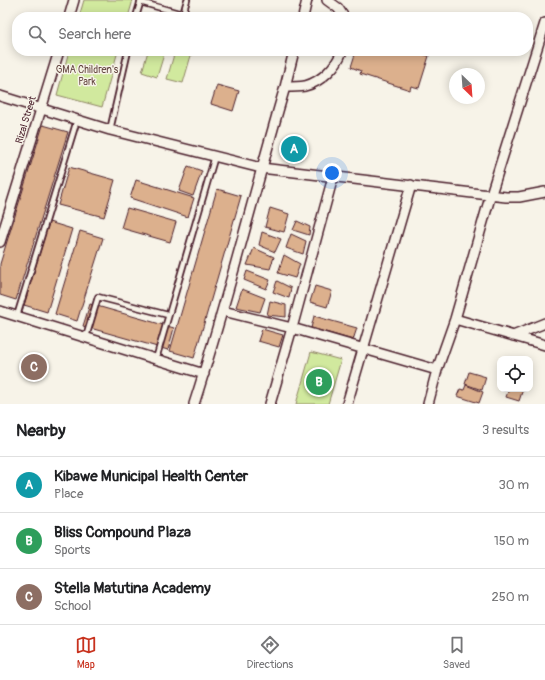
<!DOCTYPE html>
<style>
:root{--surface:#fff;--page:#f6f6f6;--text:#202124;--muted:#757577;--line:#e0e0e0;--accent:#c8321e}
body{margin:0;font-family:Pangolin,sans-serif;background:var(--page);color:var(--text)}
.controls{position:absolute;right:12px;bottom:12px;display:grid;overflow:hidden;border-radius:8px;box-shadow:0 2px 10px #0003}
.controls button{width:36px;height:36px;display:grid;place-items:center;padding:0;border:0;border-bottom:1px solid var(--line);background:var(--surface);color:var(--text);font:20px sans-serif}
.compass{position:absolute;left:449px;top:68px;width:36px;height:36px;border-radius:50%;background:var(--surface);box-shadow:0 2px 10px #0003;rotate:155deg}
.you{position:absolute;left:332px;top:173px;width:14px;height:14px;margin:-10px;border:3px solid #fff;border-radius:50%;background:#1a73e8;box-shadow:0 0 0 6px #1a73e833}
.badge{display:grid;place-items:center;width:26px;height:26px;border-radius:50%;background:var(--accent);color:#fff;font-size:13px;font-weight:700}
.pin{position:absolute;translate:-50% -50%;border:2px solid #fff;box-shadow:0 1px 4px #0006}
.list{margin:0;padding:0;list-style:none}
h2{display:flex;justify-content:space-between;align-items:center;height:52px;margin:0;padding:0 16px;font-size:17px}
h2 small{font-size:13px;font-weight:400;color:var(--muted)}
.list li{display:grid;grid-template-columns:26px 1fr auto;gap:12px;align-items:center;box-sizing:border-box;height:56px;padding:0 16px;border-top:1px solid var(--line)}
.list b{display:block;font-size:15px;white-space:nowrap}
.list p{margin:0;font-size:13px;white-space:nowrap;color:var(--muted)}
.list em{font-size:13px;font-style:normal;color:var(--muted)}
.icon{flex:none;width:22px;height:22px;fill:none;stroke:currentColor;stroke-width:2;stroke-linecap:round;stroke-linejoin:round}
.map{position:relative;flex:none;width:545px;height:404px;overflow:hidden}
.search{position:absolute;background:var(--surface);box-shadow:0 2px 10px #0003;left:12px;right:12px;top:12px;height:44px;display:flex;align-items:center;gap:10px;box-sizing:border-box;padding:0 14px;border-radius:16px;color:var(--muted);font-size:15px}
.sheet{height:220px;background:var(--surface)}
nav{display:flex;justify-content:space-around;align-items:center;box-sizing:border-box;height:56px;border-top:1px solid var(--line);background:var(--surface);font-size:11px;color:var(--muted)}
nav a{display:grid;justify-items:center;gap:2px}
nav .on{color:var(--accent)}
.map>svg:first-child{display:block}
.green{fill:#d1e99e;stroke:#8e8464}
.building{fill:#dcb08d;stroke:#4a1f2b}
.lines{fill:none;stroke-linecap:round;stroke-linejoin:round}
.lane-casing{stroke:#4a1f2b;stroke-width:8}
.street-casing{stroke:#4a1f2b;stroke-width:12}
.lane{stroke:#f7f3e8;stroke-width:4.5}
.street{stroke:#f7f3e8;stroke-width:9}
.labels{text-anchor:middle;dominant-baseline:central;stroke-width:3;stroke-linejoin:round;paint-order:stroke}
.park-label{font-size:10px;fill:#654742;stroke:#f7f3e8}
.street-label{font-size:10px;fill:#4a1f2b;stroke:#f7f3e8}
</style>
<div class="map">
<svg width="545" height="404" viewBox="0 0 545 404">
<rect width="100%" height="100%" fill="#f7f3e8"/>
<filter id="ink" filterUnits="userSpaceOnUse"><feTurbulence type="fractalNoise" baseFrequency=".025" numOctaves="2"/><feDisplacementMap in="SourceGraphic" scale="8" xChannelSelector="R" yChannelSelector="G"/><feConvolveMatrix kernelMatrix="1 2 1 2 8 2 1 2 1" color-interpolation-filters="sRGB"/></filter>
<g filter="url(#ink)">
<!-- green -->
<path class="green" d="M 84,0 L 133,0 L 128,17 L 79,17 Z
M 69,51 L 118,51 L 102,107 L 57,95 Z
M 148,51 L 165,51 L 157,77 L 142,72 Z
M 175,51 L 192,52 L 183,83 L 167,79 Z
M 311,352 L 341,360 L 328,404 L 296,404 Z"/>
<!-- building -->
<path class="building" d="M 356,51 L 423,51 L 422,54 L 429,56 L 419,88 L 411,86 L 410,90 L 360,74 L 361,71 L 351,67 Z
M 217,85 L 239,91 L 233,111 L 211,104 Z
M 43,125 L 68,132 L 16,300 L 0,295 L 0,264 Z
M 286,139 L 304,141 L 301,159 L 283,156 Z
M 188,166 L 202,171 L 193,196 L 179,191 Z
M 69,167 L 115,180 L 104,217 L 58,205 Z
M 136,180 L 194,198 L 188,217 L 130,198 Z
M 217,189 L 241,196 L 194,358 L 170,351 Z
M 127,208 L 176,222 L 170,242 L 121,228 Z
M 270,208 L 289,214 L 284,232 L 265,227 Z
M 297,221 L 310,227 L 309,235 L 293,230 Z
M 49,222 L 72,229 L 47,312 L 24,305 Z
M 80,231 L 103,238 L 77,321 L 55,314 Z
M 262,232 L 281,239 L 275,252 L 259,245 Z
M 291,234 L 306,241 L 303,254 L 286,248 Z
M 254,248 L 274,257 L 270,269 L 247,265 Z
M 284,255 L 300,264 L 295,278 L 278,273 Z
M 247,271 L 270,280 L 266,289 L 244,280 Z
M 277,281 L 291,288 L 289,298 L 273,292 Z
M 315,286 L 332,291 L 327,307 L 310,302 Z
M 242,289 L 265,298 L 260,312 L 236,307 Z
M 270,301 L 286,305 L 286,317 L 267,315 Z
M 90,304 L 174,328 L 168,350 L 83,326 Z
M 314,316 L 357,328 L 353,340 L 311,328 Z
M 262,329 L 283,335 L 279,347 L 258,341 Z
M 469,372 L 486,377 L 482,390 L 465,384 Z
M 466,385 L 483,392 L 479,403 L 457,396 L 460,389 L 464,390 Z
M 509,389 L 523,389 L 519,401 L 506,397 Z"/>
<g class="lines">
<defs>
<path id="lane" d="M 140,2 L 193,17
M 183,14 L 187,0
M 136,17 L 141,0
M 110,130 L 128,51
M 17,316 L 77,120
M 86,337 L 98,297 L 168,315
M 156,359 L 215,156"/>
<path id="street" d="M 327,0 L 338,8 L 344,17
M 69,17 L 74,0
M 303,17 L 307,0
M 285,87 L 294,51
M 0,96 L 110,130 L 261,168 L 506,197 L 519,197 L 545,192
M 333,177 L 292,328 L 437,370
M 0,242 L 59,51
M 0,311 L 204,374
M 223,311 L 292,328 L 270,404
M 455,319 L 545,345
M 513,336 L 545,323
M 194,404 C 228,299 254,192 285,87 C 292,87 299,87 305,86 C 321,82 337,66 342,51
M 347,404 L 411,185
M 428,404 L 437,370 L 455,319 L 491,194 L 545,23"/>
</defs>
<!-- lane casing -->
<use href="#lane" class="lane-casing"/>
<!-- street casing -->
<use href="#street" class="street-casing"/>
<!-- lane -->
<use href="#lane" class="lane"/>
<!-- street -->
<use href="#street" class="street"/>
</g>
</g>
<g class="labels">
<!-- park labels -->
<g class="park-label">
<text x="87" y="70">GMA Children's<tspan x="87" dy="12">Park</tspan></text>
</g>
<!-- street labels -->
<g class="street-label">
<text transform="translate(26 120) rotate(-73)">Rizal Street</text>
</g>
</g>
</svg>
<div class="controls">
<button><svg class="icon" aria-label="locate" viewBox="0 0 24 24"><circle cx="12" cy="12" r="6"/><path d="M12 2v4M12 18v4M2 12h4M18 12h4"/></svg></button>
</div>
<svg class="compass" viewBox="-18 -18 36 36"><path d="M0-13l5 13h-10z" fill="#e53935"/><path d="M0 13l5-13h-10z" fill="#757577"/></svg>
<div class="you"></div>
<div class="pin badge" style="left:294px;top:149px;background:#0f9aa8">A</div>
<div class="pin badge" style="left:319px;top:382px;background:#2e9e5b">B</div>
<div class="pin badge" style="left:34px;top:367px;background:#8d6e63">C</div>
<div class="search"><svg class="icon" aria-label="search" viewBox="0 0 24 24"><circle cx="10" cy="10" r="6"/><path d="M15 15l6 6"/></svg>Search here</div>
</div>
<section class="sheet">
<h2>Nearby<small>3 results</small></h2>
<ul class="list">
<li><span class="badge" style="background:#0f9aa8">A</span><div><b>Kibawe Municipal Health Center</b><p>Place</p></div><em>30 m</em></li>
<li><span class="badge" style="background:#2e9e5b">B</span><div><b>Bliss Compound Plaza</b><p>Sports</p></div><em>150 m</em></li>
<li><span class="badge" style="background:#8d6e63">C</span><div><b>Stella Matutina Academy</b><p>School</p></div><em>250 m</em></li>
</ul>
</section>
<nav>
<a class="on"><svg class="icon" aria-label="map" viewBox="0 0 24 24"><path d="M3 6l6-2 6 2 6-2v14l-6 2-6-2-6 2zM9 4v14M15 6v14"/></svg>Map</a>
<a><svg class="icon" aria-label="directions" viewBox="0 0 24 24"><path d="M12 3l9 9-9 9-9-9zM9 14v-3h6M13 9l2 2-2 2"/></svg>Directions</a>
<a><svg class="icon" aria-label="saved" viewBox="0 0 24 24"><path d="M7 4h10v16l-5-4-5 4z"/></svg>Saved</a>
</nav>
